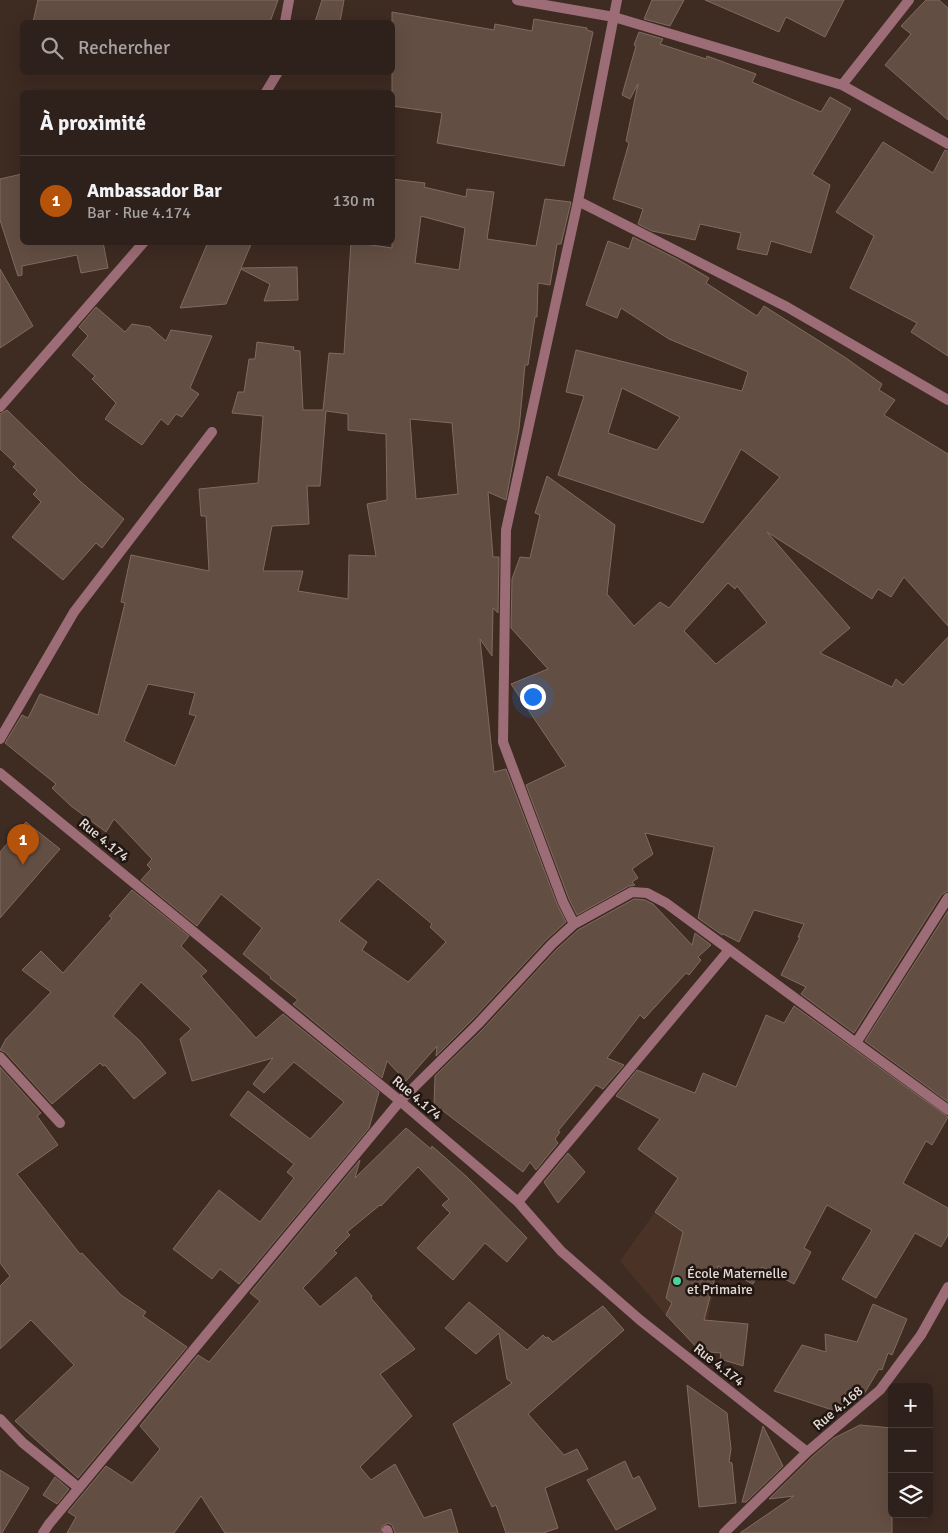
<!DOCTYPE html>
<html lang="fr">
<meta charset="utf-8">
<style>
:root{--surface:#2e201a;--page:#362823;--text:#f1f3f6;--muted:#a7a3a2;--line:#493e39;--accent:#b45309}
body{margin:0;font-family:Signika,sans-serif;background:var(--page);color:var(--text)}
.controls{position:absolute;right:15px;bottom:15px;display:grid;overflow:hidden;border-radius:8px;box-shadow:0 5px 20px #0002}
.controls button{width:45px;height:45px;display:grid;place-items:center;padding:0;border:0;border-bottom:1px solid var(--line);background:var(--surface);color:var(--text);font:25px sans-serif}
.you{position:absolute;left:532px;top:696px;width:18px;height:18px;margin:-12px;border:4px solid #fff;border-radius:50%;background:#1a73e8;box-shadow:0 0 0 8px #1a73e833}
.badge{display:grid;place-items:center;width:32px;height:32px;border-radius:50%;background:var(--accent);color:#fff;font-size:16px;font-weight:700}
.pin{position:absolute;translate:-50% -41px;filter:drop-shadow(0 1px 2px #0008)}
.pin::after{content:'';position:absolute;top:26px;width:18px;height:15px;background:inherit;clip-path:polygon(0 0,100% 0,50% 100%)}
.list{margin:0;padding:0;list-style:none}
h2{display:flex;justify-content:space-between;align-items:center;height:65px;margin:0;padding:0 20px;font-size:21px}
h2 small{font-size:16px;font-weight:400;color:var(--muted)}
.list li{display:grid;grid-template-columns:32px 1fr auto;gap:15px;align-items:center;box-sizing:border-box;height:90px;padding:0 20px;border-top:1px solid var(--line)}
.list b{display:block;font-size:19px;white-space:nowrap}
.list p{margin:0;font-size:16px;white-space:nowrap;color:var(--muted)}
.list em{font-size:16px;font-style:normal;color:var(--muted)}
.icon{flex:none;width:28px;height:28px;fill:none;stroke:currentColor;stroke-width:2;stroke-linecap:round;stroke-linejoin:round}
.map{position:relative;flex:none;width:948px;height:1533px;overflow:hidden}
.search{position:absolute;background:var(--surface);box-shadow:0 5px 20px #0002;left:20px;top:20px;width:375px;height:55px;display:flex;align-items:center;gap:12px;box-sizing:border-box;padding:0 18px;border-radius:8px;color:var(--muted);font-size:19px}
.panel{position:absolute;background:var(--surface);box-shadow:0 5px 20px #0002;left:20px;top:90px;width:375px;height:155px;border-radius:8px}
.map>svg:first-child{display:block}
.built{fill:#4b3226}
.building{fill:#634e43;stroke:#816b60;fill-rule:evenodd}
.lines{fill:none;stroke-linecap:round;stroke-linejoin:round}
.street{stroke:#9c6c77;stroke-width:10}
.poi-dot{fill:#4ad49c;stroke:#1f1612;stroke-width:2}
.labels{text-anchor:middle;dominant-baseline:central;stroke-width:5;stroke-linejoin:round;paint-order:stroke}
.street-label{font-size:14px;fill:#e7dad4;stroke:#1f1612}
.poi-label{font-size:14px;fill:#e7dad4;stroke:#1f1612;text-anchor:start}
</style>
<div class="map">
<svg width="948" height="1533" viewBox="0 0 948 1533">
<rect width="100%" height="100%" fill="#3e2b22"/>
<!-- built -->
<path class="built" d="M 655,1212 L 721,1256 L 701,1352 L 666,1315 L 620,1261 Z"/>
<!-- building -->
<path class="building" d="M 38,0 L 278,0 L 270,22 L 33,22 Z
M 322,0 L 344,0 L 340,22 L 315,22 Z
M 652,0 L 684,0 L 670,26 L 644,19 Z
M 705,0 L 844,0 L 825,37 L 786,17 L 779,32 Z
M 926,0 L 939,0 L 948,8 L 948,120 L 885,65 L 911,34 L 901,26 Z
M 392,12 L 494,30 L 495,24 L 532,31 L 534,19 L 587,28 L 587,30 L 593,32 L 564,166 L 437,143 L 442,113 L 392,106 Z
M 639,32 L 663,39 L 660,44 L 706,59 L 707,56 L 756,74 L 752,82 L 821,112 L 830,97 L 851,109 L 812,174 L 830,185 L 811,253 L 771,241 L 767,255 L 737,249 L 741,233 L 700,224 L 695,240 L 652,231 L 638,224 L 643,209 L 613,199 L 629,143 L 626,141 L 638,84 L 630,99 L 622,95 L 636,46 L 634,45 Z
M 883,142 L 933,173 L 945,150 L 948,151 L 948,356 L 911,332 L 917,323 L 850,288 L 874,236 L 836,212 Z
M 22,174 L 22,242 L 103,242 L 108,268 L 81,273 L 77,255 L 22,266 L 22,275 L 18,276 L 0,220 L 0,179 Z
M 392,179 L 425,183 L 424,187 L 466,197 L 467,189 L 494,192 L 487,239 L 536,246 L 545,199 L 571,202 L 561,244 L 557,244 L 550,285 L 538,283 L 537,317 L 535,317 L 528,365 L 525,365 L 519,429 L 506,500 L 488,492 L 493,557 L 499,557 L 498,613 L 493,608 L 492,656 L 480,639 L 494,772 L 506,769 L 557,904 L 566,922 L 547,939 L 473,1019 L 436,1056 L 437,1046 L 406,1081 L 387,1061 L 382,1078 L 293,1004 L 298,1000 L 270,978 L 271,977 L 243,954 L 262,928 L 221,894 L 197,926 L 141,880 L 151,869 L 147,865 L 152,859 L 114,819 L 106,832 L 71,806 L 52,788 L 56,784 L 5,743 L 22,715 L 28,718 L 40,694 L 98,715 L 125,603 L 121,602 L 131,555 L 209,571 L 206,516 L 201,516 L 199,489 L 258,483 L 263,416 L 232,413 L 238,392 L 244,392 L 249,359 L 255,359 L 257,342 L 294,347 L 293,350 L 300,351 L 303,410 L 323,410 L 329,353 L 344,354 L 351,242 L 392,248 ZM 421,216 L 465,228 L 459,270 L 415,263 ZM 326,411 L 348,414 L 348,430 L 386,434 L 387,500 L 367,504 L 376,556 L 349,555 L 348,599 L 298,591 L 303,571 L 263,571 L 272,526 L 309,524 L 307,486 L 320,486 ZM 410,419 L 452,423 L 458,494 L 416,499 ZM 148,684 L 195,693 L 189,714 L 196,716 L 175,766 L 124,741 ZM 378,879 L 432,924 L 430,927 L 446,942 L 408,982 L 362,950 L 367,942 L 339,921 Z
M 633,237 L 677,259 L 709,278 L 706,283 L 757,316 L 764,306 L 846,358 L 882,384 L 879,390 L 895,400 L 884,415 L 948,454 L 948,626 L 904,577 L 891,597 L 878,589 L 872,599 L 767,532 L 850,628 L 820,653 L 892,687 L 896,679 L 903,685 L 948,637 L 948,891 L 942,894 L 854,1033 L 801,994 L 806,987 L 781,975 L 800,937 L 798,937 L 804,924 L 754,910 L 739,942 L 723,934 L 722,935 L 698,918 L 714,847 L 645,833 L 653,854 L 632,869 L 638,878 L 632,882 L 635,885 L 629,886 L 577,915 L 569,899 L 526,785 L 566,766 L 511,684 L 548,669 L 511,628 L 512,579 L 520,557 L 530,558 L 540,515 L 535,513 L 547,476 L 615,525 L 607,594 L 634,626 L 660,602 L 669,608 L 780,477 L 741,449 L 703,523 L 558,475 L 584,396 L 566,392 L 576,350 L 742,391 L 748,372 L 669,339 L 621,308 L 617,318 L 586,305 L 608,241 L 629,249 ZM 622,388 L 680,417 L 657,450 L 608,433 ZM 728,583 L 735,589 L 737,586 L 767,623 L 716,664 L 684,631 Z
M 208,242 L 252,242 L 241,268 L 297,267 L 298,300 L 264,301 L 270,284 L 241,269 L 226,304 L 180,308 Z
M 0,269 L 33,326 L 0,348 Z
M 96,307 L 125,332 L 132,324 L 150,327 L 166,341 L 171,330 L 212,336 L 190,388 L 199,394 L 182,417 L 176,414 L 168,425 L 161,419 L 142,445 L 105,419 L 116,403 L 92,379 L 95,376 L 72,355 L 88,336 L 79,327 Z
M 7,410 L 80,481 L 124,519 L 102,548 L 96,543 L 63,580 L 12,537 L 41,502 L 33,494 L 37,490 L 13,467 L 16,464 L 0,449 L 0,414 Z
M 26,822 L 60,849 L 0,918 L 0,852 Z
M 132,890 L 189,936 L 181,946 L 207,971 L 201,976 L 256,1038 L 283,1014 L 379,1092 L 369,1128 L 239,1284 L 220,1269 L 212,1279 L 173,1249 L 219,1190 L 260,1222 L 294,1178 L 287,1172 L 294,1164 L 230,1115 L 248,1091 L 310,1139 L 344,1102 L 294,1062 L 264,1093 L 253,1084 L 273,1058 L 192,1081 L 180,1039 L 191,1029 L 141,982 L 113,1016 L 140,1041 L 166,1073 L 134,1099 L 105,1065 L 103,1066 L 100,1063 L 52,1104 L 5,1052 L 0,1050 L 6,1039 L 51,992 L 22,970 L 41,951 L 63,973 L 112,918 L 109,916 Z
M 634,899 L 645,900 L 653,904 L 692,945 L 695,933 L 711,945 L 698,957 L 701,960 L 689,975 L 686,973 L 644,1019 L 640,1015 L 607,1058 L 624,1065 L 603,1089 L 596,1085 L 558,1131 L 560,1132 L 555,1139 L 558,1143 L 536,1170 L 530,1162 L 523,1172 L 434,1104 L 435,1076 L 483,1029 L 557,949 L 578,930 Z
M 948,911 L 948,1102 L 865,1041 Z
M 794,1006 L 948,1117 L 932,1145 L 926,1141 L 903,1183 L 948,1208 L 948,1235 L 941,1247 L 915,1233 L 876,1298 L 842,1279 L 872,1230 L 827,1205 L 804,1248 L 811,1252 L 794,1284 L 762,1267 L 753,1284 L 718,1266 L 704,1320 L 748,1324 L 743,1366 L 720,1359 L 721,1353 L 700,1351 L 666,1315 L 672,1303 L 666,1298 L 683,1232 L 655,1212 L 678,1178 L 638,1149 L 660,1119 L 616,1096 L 637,1070 L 695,1093 L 703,1073 L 736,1087 L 766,1015 L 784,1023 Z
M 0,1067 L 41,1113 L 37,1116 L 58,1145 L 17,1174 L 80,1254 L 82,1253 L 121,1295 L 146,1312 L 143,1316 L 187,1347 L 78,1478 L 15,1421 L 74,1365 L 31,1320 L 0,1349 L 0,1286 L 10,1276 L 0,1263 Z
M 406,1128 L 431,1149 L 432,1146 L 467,1177 L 527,1238 L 507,1262 L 485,1243 L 453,1280 L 417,1248 L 450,1213 L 442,1205 L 449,1199 L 418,1167 L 381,1206 L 380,1205 L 347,1232 L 350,1235 L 334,1251 L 337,1253 L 303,1288 L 320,1307 L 356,1277 L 372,1296 L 371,1298 L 415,1349 L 380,1374 L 412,1416 L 360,1467 L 371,1480 L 395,1464 L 424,1518 L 451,1509 L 458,1533 L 395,1533 L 392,1525 L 388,1523 L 382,1526 L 381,1533 L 225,1533 L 201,1496 L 174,1533 L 67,1533 L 76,1517 L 68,1512 L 106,1466 L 132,1483 L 160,1449 L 140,1426 L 198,1355 L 209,1362 L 260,1301 L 250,1293 L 360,1160 L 355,1178 Z
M 568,1153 L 585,1172 L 558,1203 L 544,1182 Z
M 469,1302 L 527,1350 L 543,1335 L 546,1338 L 548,1337 L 553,1342 L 603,1306 L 624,1330 L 528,1414 L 564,1455 L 577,1449 L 588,1469 L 545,1488 L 558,1528 L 543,1533 L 506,1533 L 496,1505 L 492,1507 L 453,1424 L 512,1383 L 507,1379 L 499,1333 L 476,1354 L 445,1328 Z
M 873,1304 L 907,1319 L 892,1355 L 888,1353 L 882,1370 L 879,1369 L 864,1394 L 842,1413 L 774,1391 L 802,1345 L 826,1352 L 825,1334 L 857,1342 Z
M 687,1385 L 727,1413 L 731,1449 L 729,1462 L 732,1463 L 736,1503 L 699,1507 Z
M 860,1425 L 892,1428 L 892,1533 L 740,1533 L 794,1496 L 769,1499 L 812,1457 L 834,1438 Z
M 763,1426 L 783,1466 L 746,1502 L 742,1502 Z
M 625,1461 L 633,1479 L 639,1476 L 656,1509 L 616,1530 L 587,1480 Z
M 0,1470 L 29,1488 L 2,1533 L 0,1533 Z
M 55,1477 L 69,1489 L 57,1504 L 43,1495 Z"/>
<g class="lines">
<!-- street -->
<path class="street" d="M 517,0 L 614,17 L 842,85 L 948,144
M 285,22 L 289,0
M 842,85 L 909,0
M 266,92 L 278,72
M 578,201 L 787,307 L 948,400
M 0,407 L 144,242
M 0,739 L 74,612 L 212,432
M 0,773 L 400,1101 L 518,1202 L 561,1251 L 640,1320 L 807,1452
M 948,898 L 856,1043 L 948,1110
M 574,924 L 632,892 L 647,893 L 666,903 L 856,1043
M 0,1057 L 60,1123
M 518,1202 L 729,950
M 0,1419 L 23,1443 L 79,1488
M 387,1530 L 388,1533
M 43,1533 L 49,1524 L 400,1101 L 478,1024 L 552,944 L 574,924 L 563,902 L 503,742 L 506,530 L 578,201 L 617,0
M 724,1533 L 807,1452 L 880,1390 L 921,1335 L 948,1287"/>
</g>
<!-- markers -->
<circle class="poi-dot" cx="677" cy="1281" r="5"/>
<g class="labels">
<!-- street labels -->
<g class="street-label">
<text transform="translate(104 840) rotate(39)">Rue 4.174</text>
<text transform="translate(417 1098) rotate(40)">Rue 4.174</text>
<text transform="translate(719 1365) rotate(38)">Rue 4.174</text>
<text transform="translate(838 1408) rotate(-40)">Rue 4.168</text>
</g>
<!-- poi labels -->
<g class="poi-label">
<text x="687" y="1273">École Maternelle<tspan x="687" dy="16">et Primaire</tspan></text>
</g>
</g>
</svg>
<div class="controls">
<button>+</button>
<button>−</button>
<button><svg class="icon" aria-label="layers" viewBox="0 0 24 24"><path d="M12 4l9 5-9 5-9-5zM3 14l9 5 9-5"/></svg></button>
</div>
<div class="you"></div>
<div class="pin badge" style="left:23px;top:865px">1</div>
<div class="search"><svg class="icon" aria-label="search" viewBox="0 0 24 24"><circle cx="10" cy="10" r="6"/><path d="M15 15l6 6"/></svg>Rechercher</div>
<section class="panel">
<h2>À proximité<small></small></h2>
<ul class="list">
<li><span class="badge">1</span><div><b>Ambassador Bar</b><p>Bar · Rue 4.174</p></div><em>130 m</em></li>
</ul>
</section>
</div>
